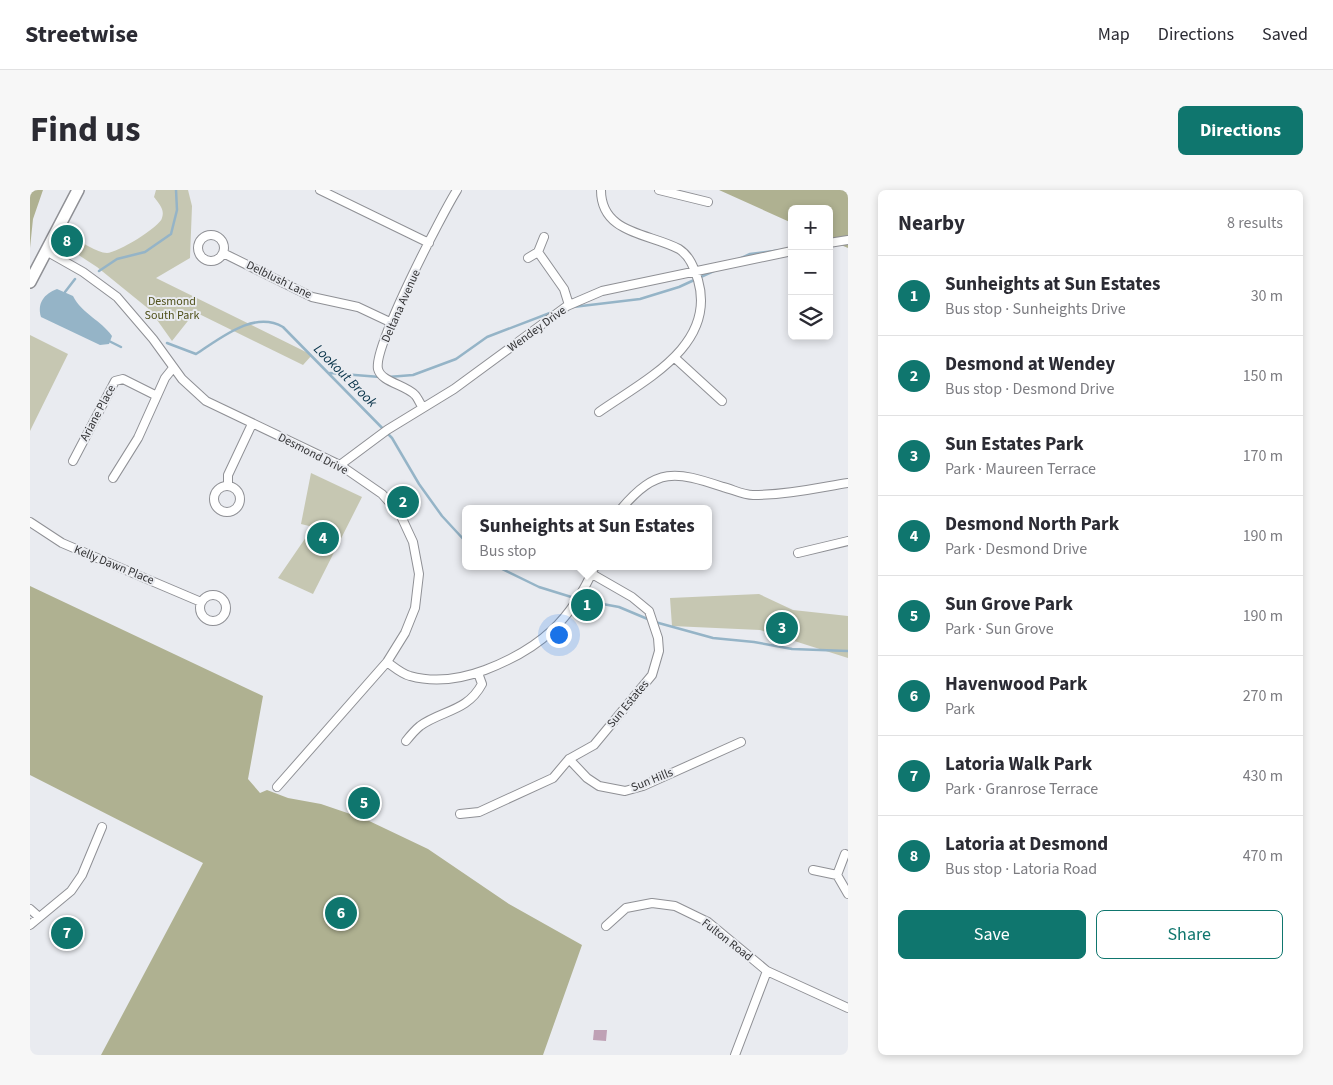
<!DOCTYPE html>
<meta charset="utf-8">
<style>
:root{--surface:#fff;--page:#f7f7f7;--text:#2b2b33;--muted:#7c7c81;--line:#e1e1e2;--accent:#0f766e}
body{margin:0;font-family:"Source Sans 3",sans-serif;background:var(--page);color:var(--text)}
.controls{position:absolute;right:15px;top:15px;display:grid;overflow:hidden;border-radius:8px;box-shadow:0 2px 8px #0003}
.controls button{width:45px;height:45px;display:grid;place-items:center;padding:0;border:0;border-bottom:1px solid var(--line);background:var(--surface);color:var(--text);font:25px sans-serif}
.you{position:absolute;left:528px;top:444px;width:18px;height:18px;margin:-12px;border:4px solid #fff;border-radius:50%;background:#1a73e8;box-shadow:0 0 0 8px #1a73e833}
.badge{display:grid;place-items:center;width:32px;height:32px;border-radius:50%;background:var(--accent);color:#fff;font-size:16px;font-weight:700}
.pin{position:absolute;translate:-50% -50%;border:2px solid #fff;box-shadow:0 1px 5px #0006}
.popup{position:absolute;left:432px;top:315px;width:250px;height:65px;box-sizing:border-box;display:grid;place-content:center;border-radius:8px;background:var(--surface);filter:drop-shadow(0 1px 4px #0005);font-size:16px;white-space:nowrap;color:var(--muted)}
.popup b{font-size:19px;color:var(--text)}
.popup::after{content:'';position:absolute;left:50%;top:100%;margin-left:-10px;border:10px solid transparent;border-top-color:var(--surface)}
.list{margin:0;padding:0;list-style:none}
h2{display:flex;justify-content:space-between;align-items:center;height:65px;margin:0;padding:0 20px;font-size:21px}
h2 small{font-size:16px;font-weight:400;color:var(--muted)}
.list li{display:grid;grid-template-columns:32px 1fr auto;gap:15px;align-items:center;box-sizing:border-box;height:80px;padding:0 20px;border-top:1px solid var(--line)}
.list b{display:block;font-size:19px;white-space:nowrap}
.list p{margin:0;font-size:16px;white-space:nowrap;color:var(--muted)}
.list em{font-size:16px;font-style:normal;color:var(--muted)}
.actions{display:flex;gap:10px;padding:15px 20px}
.actions a{flex:1;padding:11px 0;border:1px solid var(--accent);border-radius:8px;text-align:center;font-size:18px;color:var(--accent)}
.actions .main{background:var(--accent);color:#fff}
.icon{flex:none;width:28px;height:28px;fill:none;stroke:currentColor;stroke-width:2;stroke-linecap:round;stroke-linejoin:round}
.map{position:relative;flex:none;width:818px;height:865px;overflow:hidden;border-radius:8px}
header{display:flex;align-items:center;gap:30px;box-sizing:border-box;height:70px;padding:0 25px;background:var(--surface);border-bottom:1px solid var(--line)}
header strong{font-size:24px}
nav{display:flex;gap:28px;margin-inline-start:auto;font-size:18px}
.intro{display:flex;align-items:center;justify-content:space-between;box-sizing:border-box;height:120px;padding:0 30px}
h1{margin:0;font-size:35px}
.button{padding:12px 22px;border-radius:8px;background:var(--accent);color:#fff;font-size:18px;font-weight:700}
main{display:flex;gap:30px;padding:0 30px}
aside{flex:1;background:var(--surface);border-radius:8px;box-shadow:0 2px 8px #0003}
.map>svg:first-child{display:block}
.green{fill:#c6c7b2}
.forest{fill:#afb191}
.water{fill:#95b4c7}
.lines{fill:none;stroke-linecap:round;stroke-linejoin:round}
.stream{stroke:#95b4c7;stroke-width:2.5}
.building{fill:#bfa1b5}
.minor-casing{stroke:#8f9095;stroke-width:10}
.secondary-casing{stroke:#8f9095;stroke-width:14}
.minor{stroke:#fff;stroke-width:8}
.secondary{stroke:#fff;stroke-width:11}
.labels{text-anchor:middle;dominant-baseline:central;stroke-width:4;stroke-linejoin:round;paint-order:stroke}
.street-label{font-size:12px;fill:#343436;stroke:#e9ebf0}
.park-label{font-size:12px;fill:#50511b;stroke:#e9ebf0}
.water-label{font-size:14px;font-style:italic;fill:#073248;stroke:#e9ebf0}
</style>
<header>
<strong>Streetwise</strong>
<nav><a>Map</a><a>Directions</a><a>Saved</a></nav>
</header>
<div class="intro"><h1>Find us</h1><a class="button">Directions</a></div>
<main>
<div class="map">
<svg width="818" height="865" viewBox="0 0 818 865">
<rect width="100%" height="100%" fill="#e9ebf0"/>
<!-- green -->
<path class="green" d="M 126,0 L 158,0 L 162,16 L 160,68 L 126,88 L 282,165 L 273,175 L 165,122 L 142,151 L 120,120 L 67,77 L 47,64 L 41,47 C 51,51 67,63 77,63 C 87,63 130,37 132,28 C 135,19 129,14 124,7 Z
M 0,145 L 38,164 L 0,241 Z
M 281,283 L 332,307 L 283,404 L 248,388 L 283,337 L 271,334 Z
M 729,404 L 763,420 L 818,426 L 818,468 L 730,440 L 642,436 L 640,408 Z"/>
<!-- forest -->
<path class="forest" d="M 0,0 L 13,0 L 3,29 L 0,58 Z
M 689,0 L 818,0 L 818,58 L 799,50 L 799,19 L 762,19 L 762,33 Z
M 0,396 L 233,506 L 218,589 L 230,603 L 237,600 L 258,608 L 291,614 L 335,629 L 398,659 L 479,714 L 552,755 L 513,865 L 71,865 L 173,673 L 0,585 Z"/>
<!-- water -->
<path class="water" d="M 27,99 L 43,106 C 52,124 71,130 82,146 L 79,154 L 70,155 L 11,127 C 7,113 14,104 27,99 Z"/>
<g class="lines">
<!-- stream -->
<path class="stream" d="M 709,69 L 720,64 L 752,60
M 69,81 L 87,69 L 115,62 L 141,44 L 147,20 L 146,0
M 35,102 L 45,89
M 543,117 L 610,109 L 649,97 L 686,80
M 79,151 L 91,157
M 137,153 L 166,164 C 191,148 224,120 253,137 L 362,248 L 389,294 L 412,326 L 436,352
M 300,183 L 350,187
M 358,187 L 383,185 L 426,169 L 457,147 L 525,121
M 466,376 L 509,397 L 551,410 L 589,417 L 620,430
M 625,432 L 683,448 L 724,452 L 762,459 L 818,461"/>
</g>
<!-- building -->
<path class="building" d="M 564,840 L 577,840 L 576,851 L 563,850 Z"/>
<g class="lines">
<defs>
<path id="minor" d="M 290,0 L 399,53
M 629,0 L 678,12
M168 58a13 13 0 1 1 26 0a13 13 0 1 1-26 0Z
M 799,53 L 818,50
M 16,61 L 53,82 L 87,107 L 123,149 L 152,189 L 176,211 L 310,275 L 352,304 L 370,324 L 383,352 L 389,384 L 385,418 L 375,443 L 357,472 L 247,597
M 508,62 L 534,99 L 539,115
M 193,63 L 282,107 L 328,117 L 362,133
M 498,68 L 508,62 L 514,47
M 645,168 L 692,211
M 393,218 C 390,214 388,208 385,205 C 376,195 351,192 348,179 C 343,157 412,24 427,0
M 569,222 C 613,191 687,156 668,90 C 664,78 660,66 649,59 C 619,43 571,44 571,0
M 43,271 L 85,191 L 93,189 L 127,206
M 310,275 L 357,240 L 424,199 L 537,116 L 572,101 L 762,61
M 83,288 L 108,248 L 135,188 L 143,178
M184 309a13 13 0 1 1 26 0a13 13 0 1 1-26 0Z
M 198,296 L 198,285 L 222,234
M 591,319 C 627,277 645,281 693,297 C 702,299 713,305 723,305 C 755,305 787,298 818,293
M 0,332 L 32,353 L 171,412
M 768,363 L 818,351
M170 418a13 13 0 1 1 26 0a13 13 0 1 1-26 0Z
M 357,472 C 364,477 372,484 380,486 C 405,493 431,489 455,480 C 510,459 541,431 565,376
M 376,551 C 380,546 385,540 390,536 C 412,520 437,522 452,494 L 448,483
M 539,569 L 557,588 L 569,596 L 595,601 L 613,596 L 711,552
M 430,624 L 449,622 L 523,588 L 539,569 L 564,555 L 622,485 L 629,461 L 628,448 L 619,421 L 602,407 L 562,384
M 783,680 L 807,685 L 815,664
M 807,685 L 818,704
M 0,719 L 9,727
M 0,735 L 41,701 L 52,685 L 72,637
M 576,736 L 596,718 L 622,713 L 645,716 L 678,732 L 737,781 L 818,818
M 705,865 L 737,781"/>
<path id="secondary" d="M 0,92 L 48,0"/>
</defs>
<!-- minor casing -->
<use href="#minor" class="minor-casing"/>
<!-- secondary casing -->
<use href="#secondary" class="secondary-casing"/>
<!-- minor -->
<use href="#minor" class="minor"/>
<!-- secondary -->
<use href="#secondary" class="secondary"/>
</g>
<g class="labels">
<!-- street labels -->
<g class="street-label">
<text transform="translate(249 90) rotate(26)">Delblush Lane</text>
<text transform="translate(371 116) rotate(-66)">Deltana Avenue</text>
<text transform="translate(507 139) rotate(-36)">Wendey Drive</text>
<text transform="translate(68 223) rotate(-62)">Ariane Place</text>
<text transform="translate(283 264) rotate(27)">Desmond Drive</text>
<text transform="translate(84 375) rotate(22)">Kelly Dawn Place</text>
<text transform="translate(598 514) rotate(-50)">Sun Estates</text>
<text transform="translate(622 590) rotate(-22)">Sun Hills</text>
<text transform="translate(697 750) rotate(38)">Fulton Road</text>
</g>
<!-- park labels -->
<g class="park-label">
<text x="142" y="111">Desmond<tspan x="142" dy="14">South Park</tspan></text>
</g>
<!-- water labels -->
<g class="water-label">
<text transform="translate(315 186) rotate(45)">Lookout Brook</text>
</g>
</g>
</svg>
<div class="controls">
<button>+</button>
<button>−</button>
<button><svg class="icon" aria-label="layers" viewBox="0 0 24 24"><path d="M12 4l9 5-9 5-9-5zM3 14l9 5 9-5"/></svg></button>
</div>
<div class="you"></div>
<div class="pin badge" style="left:557px;top:415px">1</div>
<div class="popup"><b>Sunheights at Sun Estates</b>Bus stop</div>
<div class="pin badge" style="left:373px;top:312px">2</div>
<div class="pin badge" style="left:752px;top:438px">3</div>
<div class="pin badge" style="left:293px;top:348px">4</div>
<div class="pin badge" style="left:334px;top:613px">5</div>
<div class="pin badge" style="left:311px;top:723px">6</div>
<div class="pin badge" style="left:37px;top:743px">7</div>
<div class="pin badge" style="left:37px;top:51px">8</div>
</div>
<aside>
<h2>Nearby<small>8 results</small></h2>
<ul class="list">
<li><span class="badge">1</span><div><b>Sunheights at Sun Estates</b><p>Bus stop · Sunheights Drive</p></div><em>30 m</em></li>
<li><span class="badge">2</span><div><b>Desmond at Wendey</b><p>Bus stop · Desmond Drive</p></div><em>150 m</em></li>
<li><span class="badge">3</span><div><b>Sun Estates Park</b><p>Park · Maureen Terrace</p></div><em>170 m</em></li>
<li><span class="badge">4</span><div><b>Desmond North Park</b><p>Park · Desmond Drive</p></div><em>190 m</em></li>
<li><span class="badge">5</span><div><b>Sun Grove Park</b><p>Park · Sun Grove</p></div><em>190 m</em></li>
<li><span class="badge">6</span><div><b>Havenwood Park</b><p>Park</p></div><em>270 m</em></li>
<li><span class="badge">7</span><div><b>Latoria Walk Park</b><p>Park · Granrose Terrace</p></div><em>430 m</em></li>
<li><span class="badge">8</span><div><b>Latoria at Desmond</b><p>Bus stop · Latoria Road</p></div><em>470 m</em></li>
</ul>
<div class="actions"><a class="main">Save</a><a>Share</a></div>
</aside>
</main>
